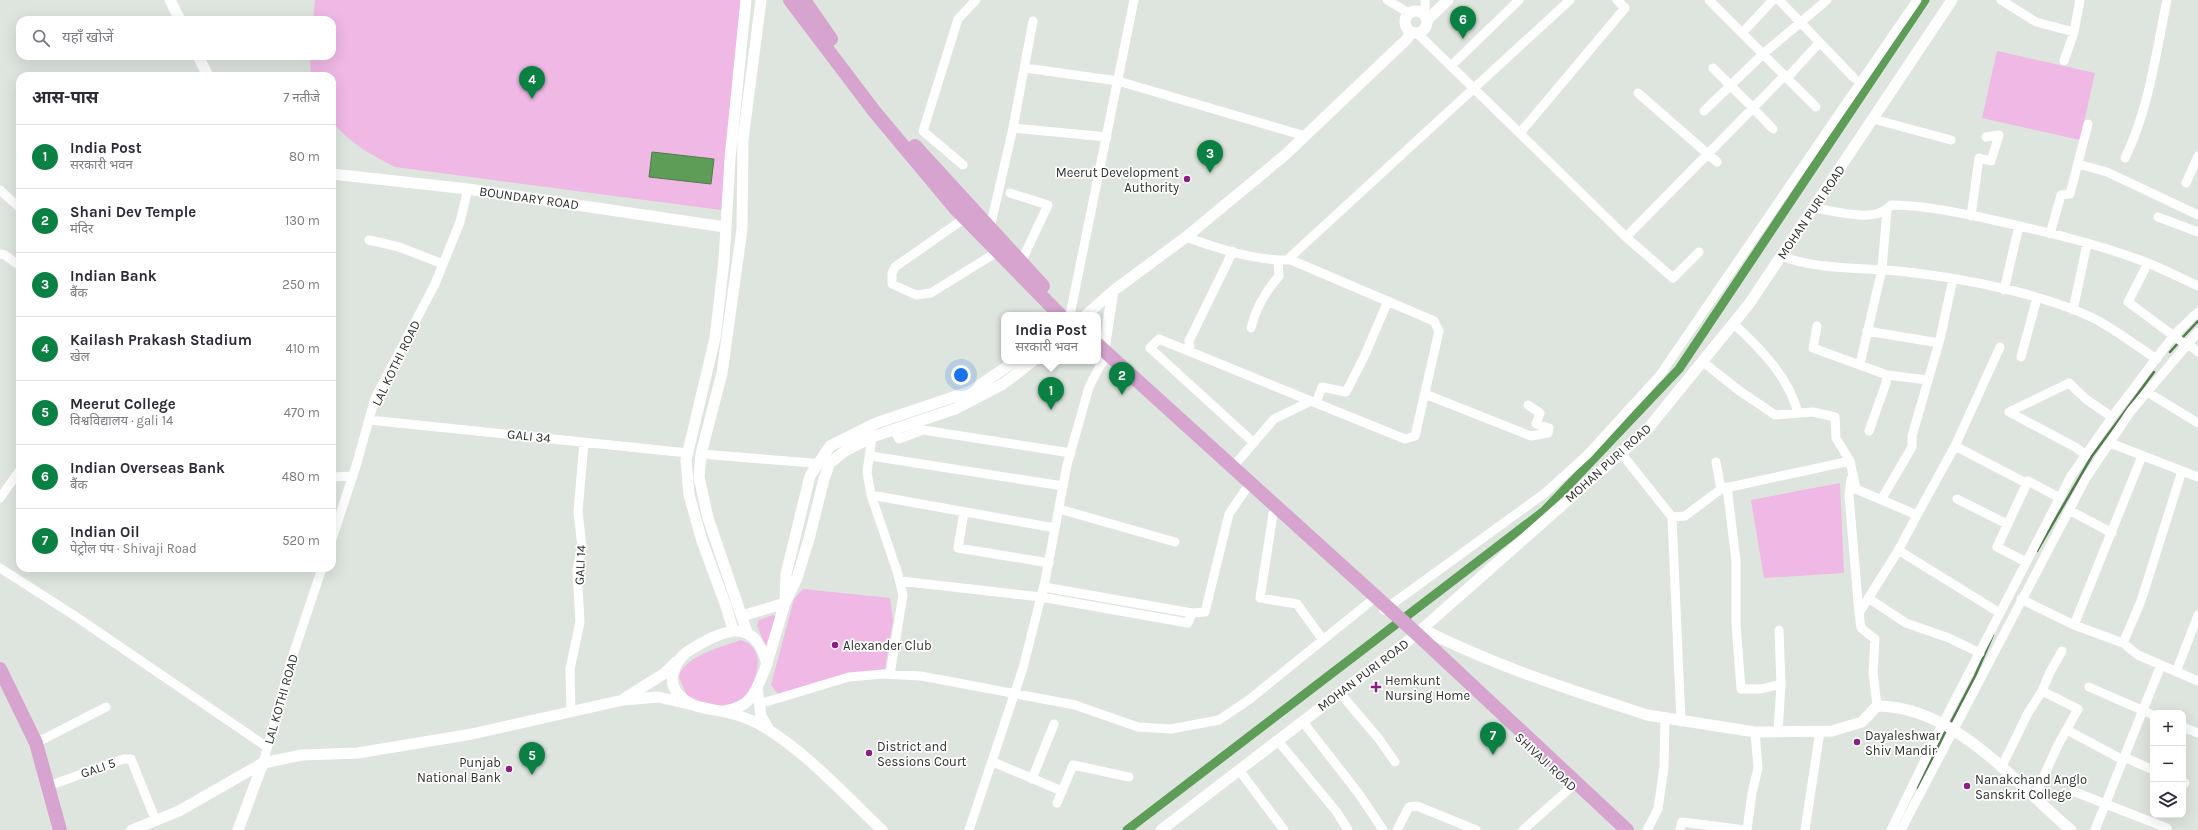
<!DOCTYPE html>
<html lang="hi">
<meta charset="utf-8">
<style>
:root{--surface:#fff;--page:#f7f7f7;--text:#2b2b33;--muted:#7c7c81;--line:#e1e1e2;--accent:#0b8043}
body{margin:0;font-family:Karla,"Noto Sans Devanagari",sans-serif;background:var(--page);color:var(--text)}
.controls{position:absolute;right:12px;bottom:12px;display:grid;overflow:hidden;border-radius:8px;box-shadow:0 4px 16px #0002}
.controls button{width:36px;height:36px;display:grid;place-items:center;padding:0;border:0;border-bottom:1px solid var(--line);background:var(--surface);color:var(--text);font:20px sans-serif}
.you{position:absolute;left:961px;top:375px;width:14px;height:14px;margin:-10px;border:3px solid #fff;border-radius:50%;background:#1a73e8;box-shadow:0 0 0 6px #1a73e833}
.badge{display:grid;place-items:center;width:26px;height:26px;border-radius:50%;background:var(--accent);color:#fff;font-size:13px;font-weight:700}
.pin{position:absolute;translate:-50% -33px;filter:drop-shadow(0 1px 2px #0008)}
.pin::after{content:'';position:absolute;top:21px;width:14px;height:12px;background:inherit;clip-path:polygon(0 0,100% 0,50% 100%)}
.popup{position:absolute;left:1001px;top:312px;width:100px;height:52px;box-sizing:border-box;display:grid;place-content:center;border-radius:8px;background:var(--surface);filter:drop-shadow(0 1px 3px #0005);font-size:13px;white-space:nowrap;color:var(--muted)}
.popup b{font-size:15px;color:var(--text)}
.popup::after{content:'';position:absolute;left:50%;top:100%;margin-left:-8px;border:8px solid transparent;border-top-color:var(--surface)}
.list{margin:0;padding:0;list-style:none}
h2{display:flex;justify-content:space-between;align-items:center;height:52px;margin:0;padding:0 16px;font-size:17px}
h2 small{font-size:13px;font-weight:400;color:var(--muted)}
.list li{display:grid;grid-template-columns:26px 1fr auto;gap:12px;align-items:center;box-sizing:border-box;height:64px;padding:0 16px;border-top:1px solid var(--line)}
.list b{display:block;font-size:15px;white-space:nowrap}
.list p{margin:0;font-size:13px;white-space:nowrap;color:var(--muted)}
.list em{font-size:13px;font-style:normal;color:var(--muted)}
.icon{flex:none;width:22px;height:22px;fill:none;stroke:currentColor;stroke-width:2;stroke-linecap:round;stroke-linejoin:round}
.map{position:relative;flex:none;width:2198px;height:830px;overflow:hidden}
.search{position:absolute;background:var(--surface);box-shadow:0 4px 16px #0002;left:16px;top:16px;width:320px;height:44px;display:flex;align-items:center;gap:10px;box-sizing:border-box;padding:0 14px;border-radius:12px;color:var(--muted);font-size:15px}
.panel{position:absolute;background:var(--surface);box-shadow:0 4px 16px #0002;left:16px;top:72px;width:320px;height:500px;border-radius:12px}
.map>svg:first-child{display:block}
.green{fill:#efb8e5}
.water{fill:#5e9d57;stroke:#4f7c4a}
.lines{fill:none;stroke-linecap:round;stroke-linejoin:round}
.stream{stroke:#4f7c4a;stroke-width:2.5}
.canal{stroke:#5e9d57;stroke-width:9}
.minor{stroke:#fff;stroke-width:9}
.tertiary{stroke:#fff;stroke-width:11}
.primary{stroke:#d6a4ce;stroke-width:14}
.poi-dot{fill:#8d1f82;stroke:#fff;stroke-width:1.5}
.labels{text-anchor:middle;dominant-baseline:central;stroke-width:3.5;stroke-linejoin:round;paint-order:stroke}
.poi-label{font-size:13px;fill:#2d302d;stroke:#fff;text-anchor:start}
.street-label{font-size:13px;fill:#2d302d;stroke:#fff}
</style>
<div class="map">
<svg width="2198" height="830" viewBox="0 0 2198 830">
<rect width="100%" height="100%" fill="#dee5de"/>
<!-- green -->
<path class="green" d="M 315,0 L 742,0 L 721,210 L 395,167 C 371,155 350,143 332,122 L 332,76 L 311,76 L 310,56 L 332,56 L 332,20 L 313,20 Z
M 1997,51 L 2095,73 L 2080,140 L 1982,118 Z
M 1840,483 L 1844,573 L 1764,578 L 1751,500 Z
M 803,589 L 890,598 L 893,620 L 885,669 L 833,678 L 778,694 L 771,685 L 794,599 Z
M 773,615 L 776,617 L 768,653 L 757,625 L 759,620 Z
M 741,640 C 768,649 756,678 748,697 C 720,710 715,708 687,696 L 679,677 C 682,657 724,646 741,640 Z"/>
<!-- water -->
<path class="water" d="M 652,152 L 714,159 L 711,184 L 649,177 Z"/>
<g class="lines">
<!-- stream -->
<path class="stream" d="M 2182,338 L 2198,321
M 2170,352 L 2179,342
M 2037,551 L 2092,456 L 2154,372
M 1950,724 L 1975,676 L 1993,635
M 1918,788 L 1946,730"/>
<!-- canal -->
<path class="canal" d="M 1127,830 L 1544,511 L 1679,369 L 1925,0"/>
<!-- minor -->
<path class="minor" d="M 1387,0 L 1409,13
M 1709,0 L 1816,107
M 1779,0 L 1854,78
M 2001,0 L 2036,22 L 2074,32 L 2080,0
M 1425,15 L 1425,0
M 1742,33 L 1773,0
M 1418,34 L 1626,237 L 1753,108 L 1713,68
M 2064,61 L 2074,32
M 1451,66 L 1519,0
M 1025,68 L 1118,81 L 1305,136
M 1787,78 L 1819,43
M 1638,93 L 1717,162
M 1704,111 L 1763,54 L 1827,0
M 1873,119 L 1951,140
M 1013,128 L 1107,137
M 1773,129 L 1753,108 L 1784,76
M 1520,133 L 1625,8 L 1617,0
M 2125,158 C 2149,109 2156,53 2167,0
M 2078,164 L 2107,172 L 2198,215
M 963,165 L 923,131 L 958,19 L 976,0
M 2186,183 L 2198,156
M 0,190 L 20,208
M 1010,193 L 1048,205 L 1021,262
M 1814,208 C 1835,211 1876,224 1891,205 C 1922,205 1954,212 1984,218 C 2039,230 2096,243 2148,263 C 2165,270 2181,278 2198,286
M 1971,216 L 1979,158 L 1991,161 L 1999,135 L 1986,137
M 2158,217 L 2198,232
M 965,218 L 895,267 L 892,273 L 892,284 L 916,295 L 931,293 L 997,252
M 990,228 L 1013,128 L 1033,21
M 2050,234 L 2061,195 L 2070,194 L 2088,124
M 1186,237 C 1219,249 1256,261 1291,260 L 1434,321 L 1439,331 L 1415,436 L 1405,439 L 1311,401 L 1274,419 L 1232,468
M 1626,237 L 1673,278 L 1699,252
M 369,240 L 399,247 L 443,264
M 0,254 L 5,255 L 20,266
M 1781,256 C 1820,271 1867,267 1907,272 C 1962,278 2044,294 2093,318 C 2115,329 2136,346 2157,359
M 1287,260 L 1570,0
M 2148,263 L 2128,302 L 2186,345
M 2004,290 L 2019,226
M 2073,310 L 2087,244
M 1070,315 L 1134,0
M 1733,323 C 1759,347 1789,377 1798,413
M 1817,326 L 1813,348 L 1887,375 L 1928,380
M 1251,328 C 1256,307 1265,292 1279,276 L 1278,260
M 1867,331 L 1939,343
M 2187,343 L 2198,352
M 1190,350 L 1189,341 L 1233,251
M 2021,357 L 2037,298
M 1702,361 L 1737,389 L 1775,415 L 1813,412 L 1835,417 L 1836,438 L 1850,461 L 1851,466
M 1860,364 L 1882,269 L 1887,210
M 2147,392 L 2198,423
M 1425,394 L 1531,436 L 1548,433 L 1549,428 L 1536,424 L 1540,413 L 1528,405
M 1316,403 L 1322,387 L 1346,392 L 1364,357 L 1388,301
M 2009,412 L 2069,383 L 2087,400 L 2112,417
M 2009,412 L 2075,447 L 2086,455
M 369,420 L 688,453
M 894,429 L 899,439 L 923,430 L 1071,453
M 1869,431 L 1886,383 L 1887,375
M 872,437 L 867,472 L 871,495 L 897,571 L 903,595 L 890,674
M 1254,443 L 1150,348 L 1159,339 L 1311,401
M 2110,443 L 2198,477
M 1955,446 L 2026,483 L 2028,481
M 1621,453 L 1672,517 L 1681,722
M 701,454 L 824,464
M 871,456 L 1063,486
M 1716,462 L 1721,489
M 2182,471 L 2141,601 L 2123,643 L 2138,655 L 2198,681
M 332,477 L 353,476
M 1851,479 L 1849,496 L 1859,613
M 1727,487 L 1736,561 L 1736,624 L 1741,689 L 1761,689 L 1781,684 L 1778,732
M 871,495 L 1055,528
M 0,498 L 20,470
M 1957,499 L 2007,524
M 1881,500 L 1912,447 L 1912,436 L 1940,339 L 1953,279
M 1059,509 L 1175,542
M 2069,510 L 2112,533
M 964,512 L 958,548 L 1049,563
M 1273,514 L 1260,598 L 1297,604 L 1323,640
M 1917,515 L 1955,446 L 2000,347
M 1672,517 L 1685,516 L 1721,489 L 1850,461 L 1856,489 L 1917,515 L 1898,551 L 1859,613 L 1861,628 L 1875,639 L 1873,672 L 1877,706
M 332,539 L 356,466 L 375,398 L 435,284 L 460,222 L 468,189
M 1898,550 L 2000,613
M 2026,562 L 1997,547 L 2028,481 L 2060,498
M 0,568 L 75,616 L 267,747
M 900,581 L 1041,597 L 1188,623 L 1192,613 L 1044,587
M 1868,598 L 1906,623 L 1949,638 L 1980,653
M 2021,599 L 2074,625 L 2123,643
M 1384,610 L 1545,493 L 1587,455 L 1660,375 L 1917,0
M 1192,613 L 1205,612 L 1229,514 L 1246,489
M 2074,625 L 2142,456
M 1779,630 L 1781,684
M 2176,672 L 2198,615
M 2089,687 L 2153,715
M 1340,693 L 1379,739 L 1395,762
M 759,704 L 849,677 L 883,674 L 921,676 L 1075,705 L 1138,727 L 1171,729 L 1219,720 L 1250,699 L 1371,601
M 571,711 L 570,669 L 580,622 L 577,569 L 582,547 L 578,512 L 584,442
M 1303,722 L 1359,794 L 1383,830
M 2183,727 L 2198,733
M 2067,730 L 2123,760
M 1278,741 L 1336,811 L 1348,830
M 36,743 L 106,707
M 2124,757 L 2153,770
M 993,762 L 1062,791 L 1057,803
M 263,763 L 291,661 L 322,568
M 2001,768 L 2028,713 L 2042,691 L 2050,672 L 2062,651
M 1239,770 L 1284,830
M 1032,779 L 1054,724
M 2183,782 L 2185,783
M 48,786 L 124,759 L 131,759 L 156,821
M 1062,791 L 1073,765 L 1129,777
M 2075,792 L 2167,828
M 2034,797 L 2058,745 L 2078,709 L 2042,691
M 969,830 L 1023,668 L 1045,581 L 1067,465 L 1089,387 L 1102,362
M 1397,830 L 1409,807 L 1417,806 L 1476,830
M 1523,830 L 1577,782
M 1647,830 L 1658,809 L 1664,767 L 1665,717
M 1680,830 L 1682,822 L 1745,830
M 1747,830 L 1752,793 L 1758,768 L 1755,732
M 1805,830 L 1820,731
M 1891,830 L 1943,723 L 2071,476 L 2112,417 L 2174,335 L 2198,312
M 1901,830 L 2086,478 L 2131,411 L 2198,332
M 2095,830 L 2161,665"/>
<!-- tertiary -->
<path class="tertiary" d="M 170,0 L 180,20
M1405 22a11 11 0 1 1 22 0a11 11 0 1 1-22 0Z
M 1427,20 L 1448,0
M 198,56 L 208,76
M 332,174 L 468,189 L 725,227
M 1086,315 L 1113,291 L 1186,237 L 1285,155 L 1406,40 L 1411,33
M 1102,362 L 1113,291
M 742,616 L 785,603 L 786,574 L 810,476 L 830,446 L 876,423 L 971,391 L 1015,361
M 1422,629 C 1495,666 1570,690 1647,715 L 1755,732 L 1832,731 L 1862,722 L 1877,706 C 1956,706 2015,784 2071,830
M 733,631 L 727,609 L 702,541 L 689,495 L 686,460 L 715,338 L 724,261 L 730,159 L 746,0
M 747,632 L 708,518 L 699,477 L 701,454 L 722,373 L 742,229 L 743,140 L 761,0
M 767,663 L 785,603 L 797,578 L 809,539 L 824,479 L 830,463 L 845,451 L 872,437 L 955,409 L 1003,384 L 1033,361
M 757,687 L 761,716 L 769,730
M 625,698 L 665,673 L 676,662
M 724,711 C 754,707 756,689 767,664 C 754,615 723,630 690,650 C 675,659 665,682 680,696 C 693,709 708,708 725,712 C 739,715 757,722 769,730 C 811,757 846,796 882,830
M 132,830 L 179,811 L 263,763 L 302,755 L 358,753 L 472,734 L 623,700 L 658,697 L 693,705
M 238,830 L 263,763
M 1161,830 L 1413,637 L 1646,431 L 1749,304 L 1952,0"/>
<!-- primary -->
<path class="primary" d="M 790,0 L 874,111 L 955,208 L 1060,315
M 804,0 L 831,39
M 915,146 L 1043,286
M 1098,345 L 1417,634 L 1627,830
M 0,669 L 36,743 L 60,830"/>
</g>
<!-- markers -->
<g class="poi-dot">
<circle cx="1187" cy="179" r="4"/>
<circle cx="835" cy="645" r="4"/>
<path d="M1374 681h4v4h4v4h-4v4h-4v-4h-4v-4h4z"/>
<circle cx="1857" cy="742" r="4"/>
<circle cx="869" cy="753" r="4"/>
<circle cx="509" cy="769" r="4"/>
<circle cx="1967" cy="786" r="4"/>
</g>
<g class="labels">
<!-- poi labels -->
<g class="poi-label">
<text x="1179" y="172" text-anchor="end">Meerut Development<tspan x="1179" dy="15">Authority</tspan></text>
<text x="843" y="645">Alexander Club</text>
<text x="1385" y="680">Hemkunt<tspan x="1385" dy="15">Nursing Home</tspan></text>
<text x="1865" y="735">Dayaleshwar<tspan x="1865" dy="15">Shiv Mandir</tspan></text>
<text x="877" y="746">District and<tspan x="877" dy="15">Sessions Court</tspan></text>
<text x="501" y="762" text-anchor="end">Punjab<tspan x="501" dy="15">National Bank</tspan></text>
<text x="1975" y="779">Nanakchand Anglo<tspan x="1975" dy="15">Sanskrit College</tspan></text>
</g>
<!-- street labels -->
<g class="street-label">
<text transform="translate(529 198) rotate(8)">BOUNDARY ROAD</text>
<text transform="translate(1811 212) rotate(-56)">MOHAN PURI ROAD</text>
<text transform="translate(396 363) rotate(-64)">LAL KOTHI ROAD</text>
<text transform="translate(529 436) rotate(6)">GALI 34</text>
<text transform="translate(1608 463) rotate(-42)">MOHAN PURI ROAD</text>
<text transform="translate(580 565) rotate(-87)">GALI 14</text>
<text transform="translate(1363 675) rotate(-37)">MOHAN PURI ROAD</text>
<text transform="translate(281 699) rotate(-74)">LAL KOTHI ROAD</text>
<text transform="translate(1546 762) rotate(43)">SHIVAJI ROAD</text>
<text transform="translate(98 768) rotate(-19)">GALI 5</text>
</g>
</g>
</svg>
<div class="controls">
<button>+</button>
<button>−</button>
<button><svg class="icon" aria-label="layers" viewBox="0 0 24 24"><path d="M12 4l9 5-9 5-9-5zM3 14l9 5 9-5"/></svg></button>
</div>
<div class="you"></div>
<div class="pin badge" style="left:1051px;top:410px">1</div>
<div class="popup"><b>India Post</b>सरकारी भवन</div>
<div class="pin badge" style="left:1122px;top:395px">2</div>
<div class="pin badge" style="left:1210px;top:173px">3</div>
<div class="pin badge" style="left:532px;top:99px">4</div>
<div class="pin badge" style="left:532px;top:775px">5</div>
<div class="pin badge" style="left:1463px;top:39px">6</div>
<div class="pin badge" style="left:1493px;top:755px">7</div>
<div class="search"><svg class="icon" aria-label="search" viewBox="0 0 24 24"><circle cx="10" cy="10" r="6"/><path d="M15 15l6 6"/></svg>यहाँ खोजें</div>
<section class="panel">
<h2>आस-पास<small>7 नतीजे</small></h2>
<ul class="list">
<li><span class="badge">1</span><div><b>India Post</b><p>सरकारी भवन</p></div><em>80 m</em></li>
<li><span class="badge">2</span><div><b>Shani Dev Temple</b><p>मंदिर</p></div><em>130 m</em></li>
<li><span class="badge">3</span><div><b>Indian Bank</b><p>बैंक</p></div><em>250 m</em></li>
<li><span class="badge">4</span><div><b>Kailash Prakash Stadium</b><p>खेल</p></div><em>410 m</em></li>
<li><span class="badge">5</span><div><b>Meerut College</b><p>विश्वविद्यालय · gali 14</p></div><em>470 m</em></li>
<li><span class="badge">6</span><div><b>Indian Overseas Bank</b><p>बैंक</p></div><em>480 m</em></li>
<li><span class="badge">7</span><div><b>Indian Oil</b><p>पेट्रोल पंप · Shivaji Road</p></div><em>520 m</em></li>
</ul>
</section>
</div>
